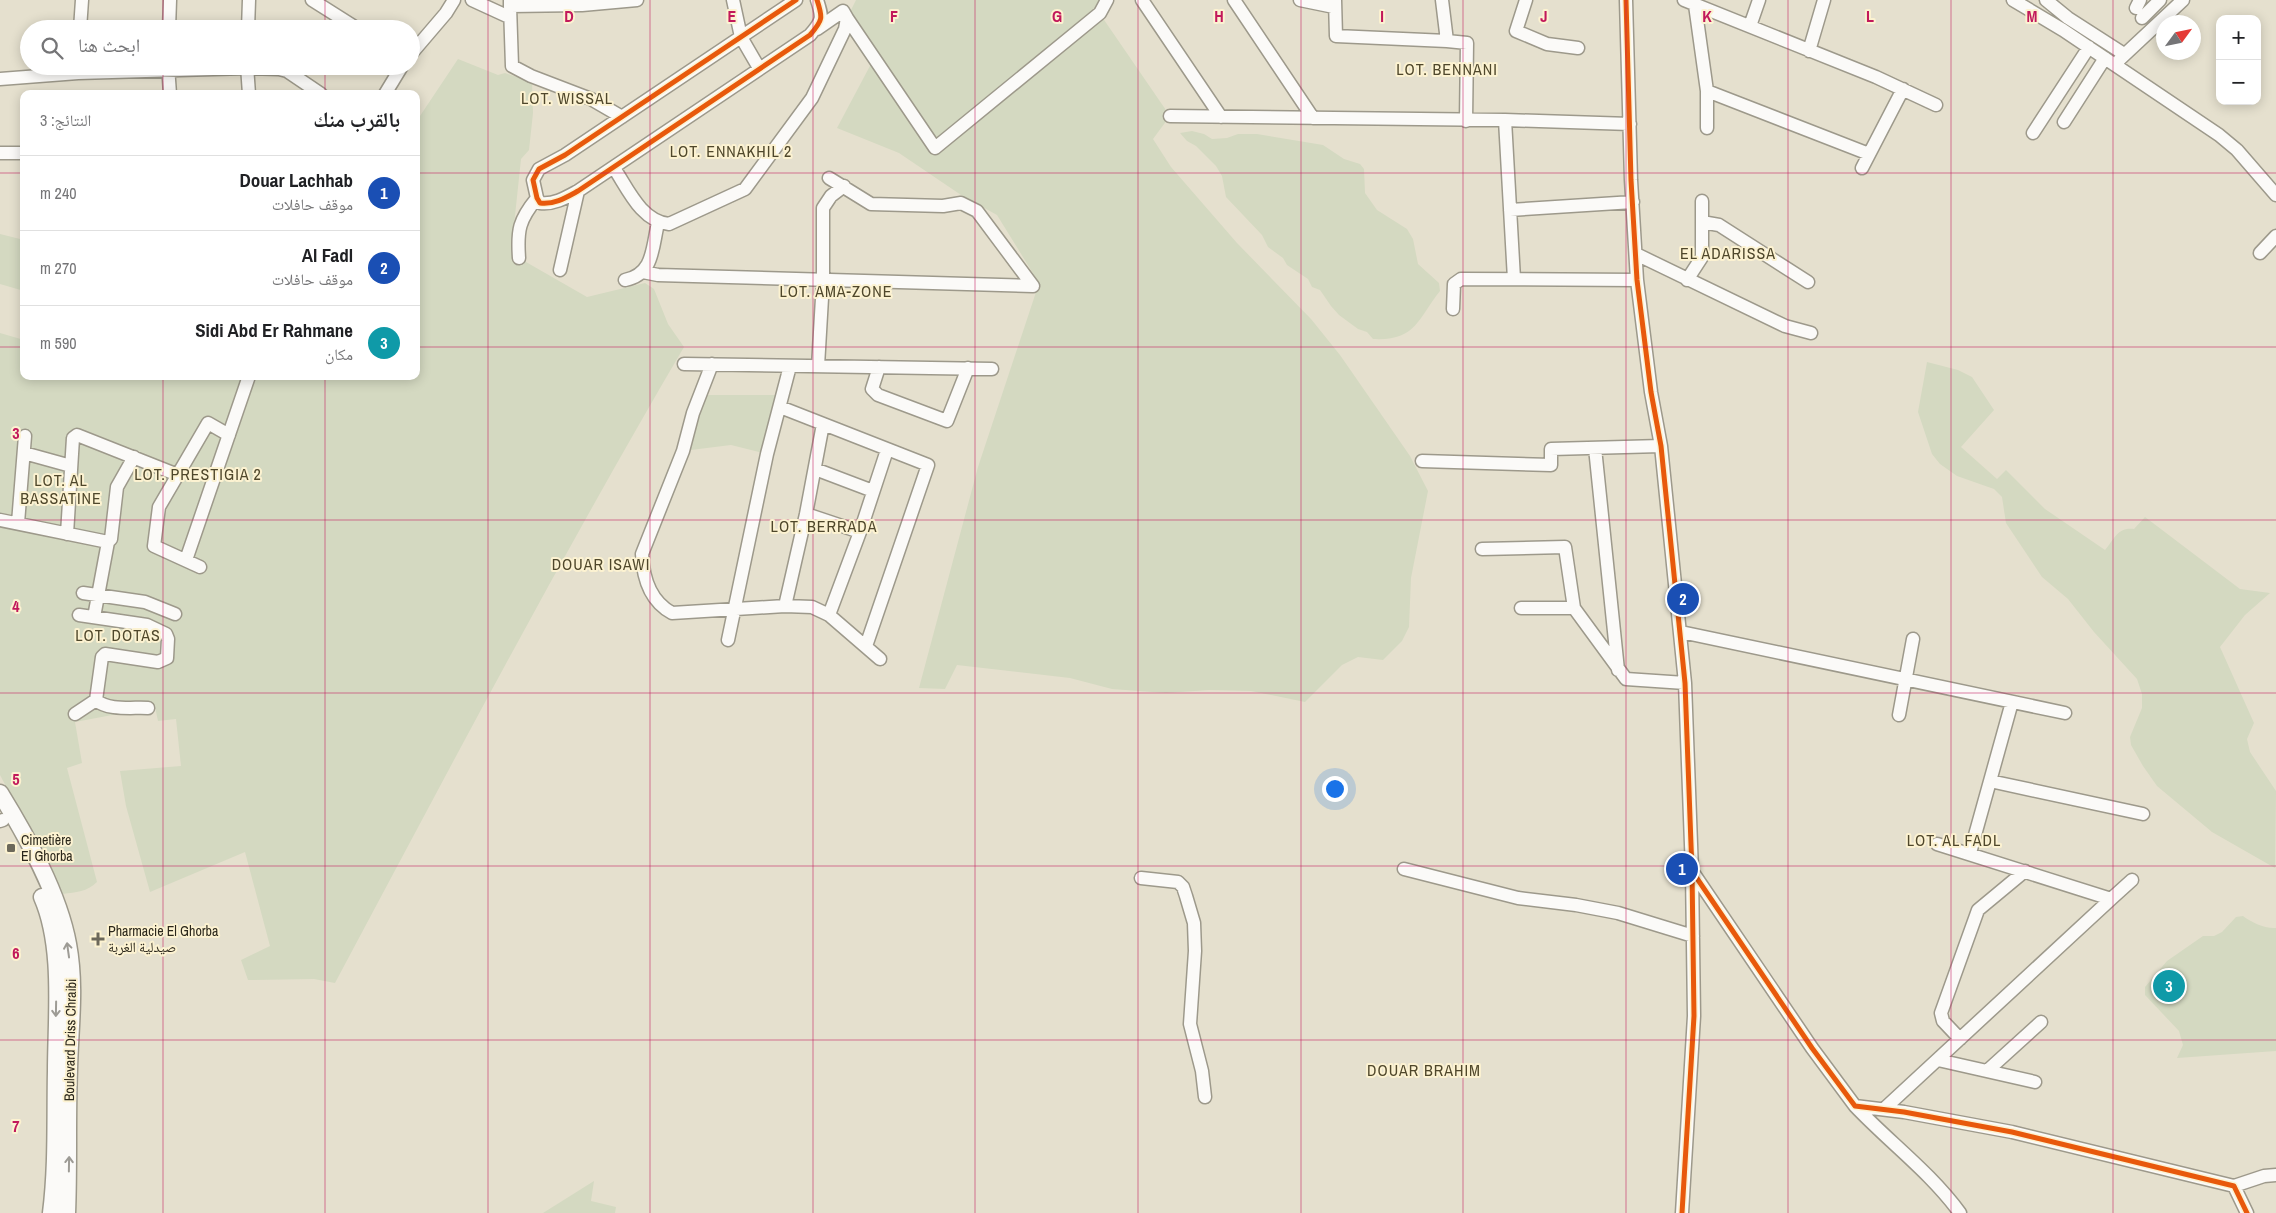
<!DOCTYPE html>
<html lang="ar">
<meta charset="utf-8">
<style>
:root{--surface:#fff;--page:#f6f6f6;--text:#202124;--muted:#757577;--line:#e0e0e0;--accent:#b45309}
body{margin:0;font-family:"Archivo Narrow","Noto Naskh Arabic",sans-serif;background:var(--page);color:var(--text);direction:rtl}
.controls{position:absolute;right:15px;top:15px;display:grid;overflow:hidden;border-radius:10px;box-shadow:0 2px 12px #0003}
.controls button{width:45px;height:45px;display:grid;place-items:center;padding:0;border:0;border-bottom:1px solid var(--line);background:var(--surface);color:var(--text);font:25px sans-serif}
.compass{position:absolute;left:2156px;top:15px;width:45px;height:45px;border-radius:50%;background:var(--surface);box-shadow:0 2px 12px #0003;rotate:57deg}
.you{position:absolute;left:1334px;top:788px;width:18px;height:18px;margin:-12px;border:4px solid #fff;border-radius:50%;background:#1a73e8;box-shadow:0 0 0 8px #1a73e833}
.badge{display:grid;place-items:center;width:32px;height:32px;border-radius:50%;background:var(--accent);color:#fff;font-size:16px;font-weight:700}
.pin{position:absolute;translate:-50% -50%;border:2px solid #fff;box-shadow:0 1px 5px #0006}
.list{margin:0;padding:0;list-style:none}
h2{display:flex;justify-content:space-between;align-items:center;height:65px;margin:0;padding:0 20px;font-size:21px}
h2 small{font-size:16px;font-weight:400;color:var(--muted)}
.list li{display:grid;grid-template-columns:32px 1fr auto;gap:15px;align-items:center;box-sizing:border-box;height:75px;padding:0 20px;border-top:1px solid var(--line)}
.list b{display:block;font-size:19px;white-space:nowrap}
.list p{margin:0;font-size:16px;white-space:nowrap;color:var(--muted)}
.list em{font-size:16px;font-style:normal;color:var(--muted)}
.icon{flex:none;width:28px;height:28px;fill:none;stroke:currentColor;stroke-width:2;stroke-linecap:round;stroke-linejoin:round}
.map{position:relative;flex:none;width:2276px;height:1213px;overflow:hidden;direction:ltr}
.search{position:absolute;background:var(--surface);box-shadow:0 2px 12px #0003;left:20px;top:20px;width:400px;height:55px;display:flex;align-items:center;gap:12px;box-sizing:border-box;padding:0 18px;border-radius:28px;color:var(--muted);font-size:19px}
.panel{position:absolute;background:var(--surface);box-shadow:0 2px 12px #0003;left:20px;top:90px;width:400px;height:290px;border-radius:10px;direction:rtl}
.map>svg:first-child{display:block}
.green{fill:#d4d9c1}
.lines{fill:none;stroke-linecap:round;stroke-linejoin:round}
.minor-casing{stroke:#9d998b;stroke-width:15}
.major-casing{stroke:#9d998b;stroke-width:19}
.minor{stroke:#fbfaf8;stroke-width:12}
.major{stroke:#fbfaf8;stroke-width:16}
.cycleway-casing{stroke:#fcf2d1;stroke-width:8}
.cycleway{stroke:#e8590c;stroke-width:5}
.oneway{stroke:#9d9b95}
.grid{fill:none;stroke:#c2185b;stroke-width:1;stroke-opacity:0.55}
.poi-dot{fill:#6c685a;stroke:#fcf2d1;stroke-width:2}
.labels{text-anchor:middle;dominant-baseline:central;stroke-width:4;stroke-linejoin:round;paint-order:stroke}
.poi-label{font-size:14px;fill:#2b271b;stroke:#fcf2d1;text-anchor:start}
.street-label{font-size:14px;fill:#2b271b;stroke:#fcf2d1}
.quarter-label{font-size:16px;letter-spacing:1px;fill:#4f472b;stroke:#fcf2d1}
.grid-label{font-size:16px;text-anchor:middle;font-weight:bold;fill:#c2185b;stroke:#fcf2d1;stroke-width:4;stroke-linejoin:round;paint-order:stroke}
</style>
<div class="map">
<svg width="2276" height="1213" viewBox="0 0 2276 1213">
<rect width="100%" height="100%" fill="#e5e0ce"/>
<!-- green -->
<path class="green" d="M 856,0 L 1107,0 L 1100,14 L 1170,116 L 1153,139 L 1171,167 L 1237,243 L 1311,319 L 1340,355 L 1410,456 L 1428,491 L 1411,578 L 1409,627 L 1402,641 L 1383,660 L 1358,657 L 1342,665 L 1305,702 L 1251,691 L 1209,690 L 1166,693 L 1112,689 L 1070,678 L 957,665 L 945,689 L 919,688 L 978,467 L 1039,283 L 997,215 L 961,195 L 899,153 L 837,128 L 871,64 L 847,18 Z
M 458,59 L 498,75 L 505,73 L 532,82 L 533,113 L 529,150 L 521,159 L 514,225 L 519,258 L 587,297 L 645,283 L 654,289 L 668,324 L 684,347 C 562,555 449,769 335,983 L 314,979 L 248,980 L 241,960 L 270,946 L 245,852 L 150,892 L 126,806 L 120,771 L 181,766 L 176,719 L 158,721 L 155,707 L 75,722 L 82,763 L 67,768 L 97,882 C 87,892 76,892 63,894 L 0,775 L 0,333 L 24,340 L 24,376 L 416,376 L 416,122 Z
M 1192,131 L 1204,134 L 1212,139 L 1227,138 L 1238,134 L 1257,134 L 1323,145 L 1344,159 L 1360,164 L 1364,169 L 1365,193 L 1377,210 L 1407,229 L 1413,239 L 1418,264 L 1439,283 L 1440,291 C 1417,320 1416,341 1373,339 L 1367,332 L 1358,329 L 1339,315 L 1331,306 L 1320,290 L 1312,287 L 1308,279 L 1287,265 L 1283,258 L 1268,247 L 1262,235 L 1226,197 L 1222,176 L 1216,166 L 1196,146 L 1187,141 L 1180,133 Z
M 0,234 L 24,240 L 24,291 L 0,284 Z
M 1927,362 L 1958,370 L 1972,377 L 1994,410 L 1961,447 L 1997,479 L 2006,470 L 2045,509 L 2105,550 C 2115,538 2118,527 2134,529 L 2145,517 L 2240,589 L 2270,593 L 2245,615 L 2220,647 L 2254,723 L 2247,739 L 2250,752 L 2276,791 L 2275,868 L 2212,832 L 2157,786 L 2143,766 L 2131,745 L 2130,737 L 2142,708 L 2142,694 L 2137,679 L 2094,632 L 2068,599 L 2042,577 L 2006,523 L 2002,497 L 1994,489 L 1957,476 L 1940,464 L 1932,454 L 1918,412 Z
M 699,395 L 782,395 L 767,454 L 731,445 L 683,451 Z
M 2243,916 C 2251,922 2265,929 2276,928 L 2276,1051 L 2177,1058 L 2183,1045 L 2179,1031 L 2145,995 L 2145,987 L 2167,961 L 2203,936 L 2214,936 L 2222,932 L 2236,917 Z
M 594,1181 L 591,1201 L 616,1207 L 615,1213 L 543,1213 Z"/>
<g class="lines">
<defs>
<path id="minor" d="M 312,0 L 358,29
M 472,0 L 509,17
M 510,0 L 510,6 L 582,5 L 637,0
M 733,0 L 741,37 L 759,68
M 796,0 L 565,155 L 539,169 L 533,180 L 537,198 L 540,203 C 554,205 567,197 578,191 L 810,35 C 823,20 823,18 817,0
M 1142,0 L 1221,117
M 1234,0 L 1313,118
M 1300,0 L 1334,7
M 1335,0 L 1336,36 L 1447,41
M 1442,0 L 1447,41 L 1467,43 L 1466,121
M 1526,0 L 1516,31 L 1547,44 L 1578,48
M 1626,0 L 1631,180 L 1637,280 L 1651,392 L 1661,446 L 1685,683 L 1692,871 L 1694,1016 L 1682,1213
M 1684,0 L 1876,77 L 1936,105
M 2013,0 L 2063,30 L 2219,135 L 2237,150 L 2276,195
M 2046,0 L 2068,18 L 2124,54
M 1695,5 L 1707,91 L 1707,128
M 510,6 L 512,66 L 531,76 L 591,99 L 622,117
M 2136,8 L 2140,0
M 847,18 L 935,148 L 1100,13 L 1107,0
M 2142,18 L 2160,0
M 1750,26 L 1759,0
M 80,29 L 82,0
M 169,29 L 170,0
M 248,29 L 249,0
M 1809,51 L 1824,0
M 411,54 L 446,13 L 454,0
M 2120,59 L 2183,0
M 168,66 L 170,94
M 247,66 L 249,94
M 0,79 L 78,73 L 247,68 L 279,69 L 287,71 L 321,94
M 1707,91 L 1869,154
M 385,94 L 402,66
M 1170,116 L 1505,120 L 1630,124
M 1505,120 L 1514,279
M 2064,122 L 2105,58
M 2033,133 L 2089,47
M 0,153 L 24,153
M 614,168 C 628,189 641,221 669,224 L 745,189 L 812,98 L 845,29 L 847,18 L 843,11 L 817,29
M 1862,168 L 1903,89
M 829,178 L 871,204 L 943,206 L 961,203 L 977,211 L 1033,286
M 1510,210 L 1633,202
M 1702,222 L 1719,225 L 1808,282
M 2260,253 L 2276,236
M 1636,254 L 1785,326 L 1811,333
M 519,258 C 517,230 519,220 537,198
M 560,270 L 578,191
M 643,272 L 658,275 L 1033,286
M 625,280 C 654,274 652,248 658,223
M 1687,280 L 1702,257 L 1702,201
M 1453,309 L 1454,284 L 1461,279 L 1637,280
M 684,364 L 992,369
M 712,364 L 693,413 L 683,451 L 642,554 C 643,579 650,601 672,613 L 785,606 L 812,607 L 829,615 L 880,659
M 818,366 L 823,281 L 823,208 L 831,196 L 844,186
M 879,367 L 872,389 L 878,395 L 947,421 L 968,368
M 780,407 L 928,465 L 866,646
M 1595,448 L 1618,670
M 24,453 L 71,466
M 1422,461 L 1551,465 L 1551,449 L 1661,446
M 815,469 L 873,491
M 806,514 L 860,532
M 0,520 L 108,542 L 111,539 L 117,487 L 134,457
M 18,523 L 25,436
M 67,534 L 73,438 L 77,435 L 178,475
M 1482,549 L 1565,547 L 1574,608 L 1521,608
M 186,560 L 249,376
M 200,567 L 154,546 L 159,507 L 208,423 L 229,435
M 83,593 L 145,602 L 175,614
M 785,606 L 806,514 L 823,424
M 1574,608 L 1626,679 L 1685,683
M 829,615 L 860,532 L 887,450
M 94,617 L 108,542
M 1681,632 L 2065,713
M 728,640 L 767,454 L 790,366
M 96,700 C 108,711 133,707 148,708
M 75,714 L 96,700 L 102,657 L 105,654 L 158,662 L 167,658 L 168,639 L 166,634 L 147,625 L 79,615
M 1899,715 L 1913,639
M 1990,781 L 2143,814
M 0,821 L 3,820
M 1937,844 L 2111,899 L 2132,880
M 1970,853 L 2012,702
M 1404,869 L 1518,898 L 1576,905 L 1618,913 L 1693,936
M 1692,871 L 1812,1048 L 1855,1106 L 1904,1112 L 2012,1132 L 2234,1186 L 2247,1213
M 1141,878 L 1178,882 L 1183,887 L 1186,896 L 1194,923 L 1195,951 L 1190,1024 L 1202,1071 L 1205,1097
M 1960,1039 L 1943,1021 L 1941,1013 L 1978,910 L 2025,871
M 1938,1060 L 2035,1082
M 1987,1071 L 2041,1022
M 1855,1106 C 1889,1142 1930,1172 1960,1213
M 1884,1109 L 2111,899
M 2234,1186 L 2264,1176 L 2276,1175"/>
<path id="major" d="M 0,793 C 27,837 59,894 68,944 C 76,987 70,1026 69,1069 C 67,1117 69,1165 67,1213
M 42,897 C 64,947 56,1017 56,1071 C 55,1119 57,1166 51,1213"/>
</defs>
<!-- minor casing -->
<use href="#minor" class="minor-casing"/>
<!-- major casing -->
<use href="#major" class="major-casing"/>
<!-- minor -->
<use href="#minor" class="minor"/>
<!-- major -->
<use href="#major" class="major"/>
<defs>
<path id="cycleway" d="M 796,0 L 565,155 L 539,169 L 533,180 L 537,198 L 540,203 C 554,205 567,197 578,191 L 810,35 C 823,20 823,18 817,0
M 1626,0 L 1631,180 L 1637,280 L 1651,392 L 1661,446 L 1685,683 L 1692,871 L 1694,1016 L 1682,1213
M 1692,871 L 1812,1048 L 1855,1106 L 1904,1112 L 2012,1132 L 2234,1186 L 2247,1213"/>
</defs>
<!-- cycleway casing -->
<use href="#cycleway" class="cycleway-casing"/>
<!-- cycleway -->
<use href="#cycleway" class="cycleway"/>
</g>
<!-- one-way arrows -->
<defs><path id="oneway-shaft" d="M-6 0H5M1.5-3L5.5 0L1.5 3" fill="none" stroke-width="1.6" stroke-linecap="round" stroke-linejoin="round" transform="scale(1.25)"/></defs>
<g class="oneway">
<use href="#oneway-shaft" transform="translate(68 950) rotate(-98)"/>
<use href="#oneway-shaft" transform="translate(56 1009) rotate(91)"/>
<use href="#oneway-shaft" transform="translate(69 1164) rotate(-89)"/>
</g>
<!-- grid -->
<path class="grid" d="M 163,0 L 163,29M 325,0 L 325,29M 488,0 L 488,1213M 650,0 L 650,1213M 813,0 L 813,1213M 975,0 L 975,1213M 1138,0 L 1138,1213M 1301,0 L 1301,1213M 1463,0 L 1463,1213M 1626,0 L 1626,1213M 1788,0 L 1788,1213M 1951,0 L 1951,1213M 2113,0 L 2113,1213M 163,66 L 163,94M 325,66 L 325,94M 0,173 L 24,173M 416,173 L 2276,173M 0,347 L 24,347M 416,347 L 2276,347M 163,376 L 163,1213M 325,376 L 325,1213M 0,520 L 2276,520M 0,693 L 2276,693M 0,866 L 2276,866M 0,1040 L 2276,1040"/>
<!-- markers -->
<g class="poi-dot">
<rect x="6" y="843" width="10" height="10" rx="2.5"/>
<path d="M95.5 931.5h5v5h5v5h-5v5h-5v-5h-5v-5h5z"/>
</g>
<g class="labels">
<!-- poi labels -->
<g class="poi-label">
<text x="21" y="840">Cimetière<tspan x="21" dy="16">El Ghorba</tspan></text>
<text x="108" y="931">Pharmacie El Ghorba<tspan x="108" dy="16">صيدلية الغربة</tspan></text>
</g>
<!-- street labels -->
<g class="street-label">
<text transform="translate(70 1040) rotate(-89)">Boulevard Driss Chraibi</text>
</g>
<!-- quarter labels -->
<g class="quarter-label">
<text x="1447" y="69">LOT. BENNANI</text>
<text x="567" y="98">LOT. WISSAL</text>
<text x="731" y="151">LOT. ENNAKHIL 2</text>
<text x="1728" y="253">EL ADARISSA</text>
<text x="836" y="291">LOT. AMA-ZONE</text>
<text x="198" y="474">LOT. PRESTIGIA 2</text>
<text x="61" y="480">LOT. AL<tspan x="61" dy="18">BASSATINE</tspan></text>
<text x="824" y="526">LOT. BERRADA</text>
<text x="601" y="564">DOUAR ISAWI</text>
<text x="118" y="635">LOT. DOTAS</text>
<text x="1954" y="840">LOT. AL FADL</text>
<text x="1424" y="1070">DOUAR BRAHIM</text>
</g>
</g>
<g class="grid-label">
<text x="569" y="22">D</text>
<text x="732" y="22">E</text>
<text x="894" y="22">F</text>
<text x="1057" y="22">G</text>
<text x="1219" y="22">H</text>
<text x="1382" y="22">I</text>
<text x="1544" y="22">J</text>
<text x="1707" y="22">K</text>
<text x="1870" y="22">L</text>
<text x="2032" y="22">M</text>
<text x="16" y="439">3</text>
<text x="16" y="612">4</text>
<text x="16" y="785">5</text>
<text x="16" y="959">6</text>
<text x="16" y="1132">7</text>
</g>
</svg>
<div class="controls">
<button>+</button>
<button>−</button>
</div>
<svg class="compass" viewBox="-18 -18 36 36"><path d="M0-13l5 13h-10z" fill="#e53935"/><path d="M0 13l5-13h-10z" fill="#757577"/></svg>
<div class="you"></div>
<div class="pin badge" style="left:1682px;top:869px;background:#1a4fb4">1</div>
<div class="pin badge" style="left:1683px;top:599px;background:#1a4fb4">2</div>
<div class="pin badge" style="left:2169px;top:986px;background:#0f9aa8">3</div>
<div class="search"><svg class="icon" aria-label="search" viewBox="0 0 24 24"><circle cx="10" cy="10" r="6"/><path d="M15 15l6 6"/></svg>ابحث هنا</div>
<section class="panel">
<h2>بالقرب منك<small>النتائج: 3</small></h2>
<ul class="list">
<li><span class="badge" style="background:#1a4fb4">1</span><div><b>Douar Lachhab</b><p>موقف حافلات</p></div><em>240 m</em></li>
<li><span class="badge" style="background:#1a4fb4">2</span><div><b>Al Fadl</b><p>موقف حافلات</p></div><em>270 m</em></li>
<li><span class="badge" style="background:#0f9aa8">3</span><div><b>Sidi Abd Er Rahmane</b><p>مكان</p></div><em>590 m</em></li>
</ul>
</section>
</div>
